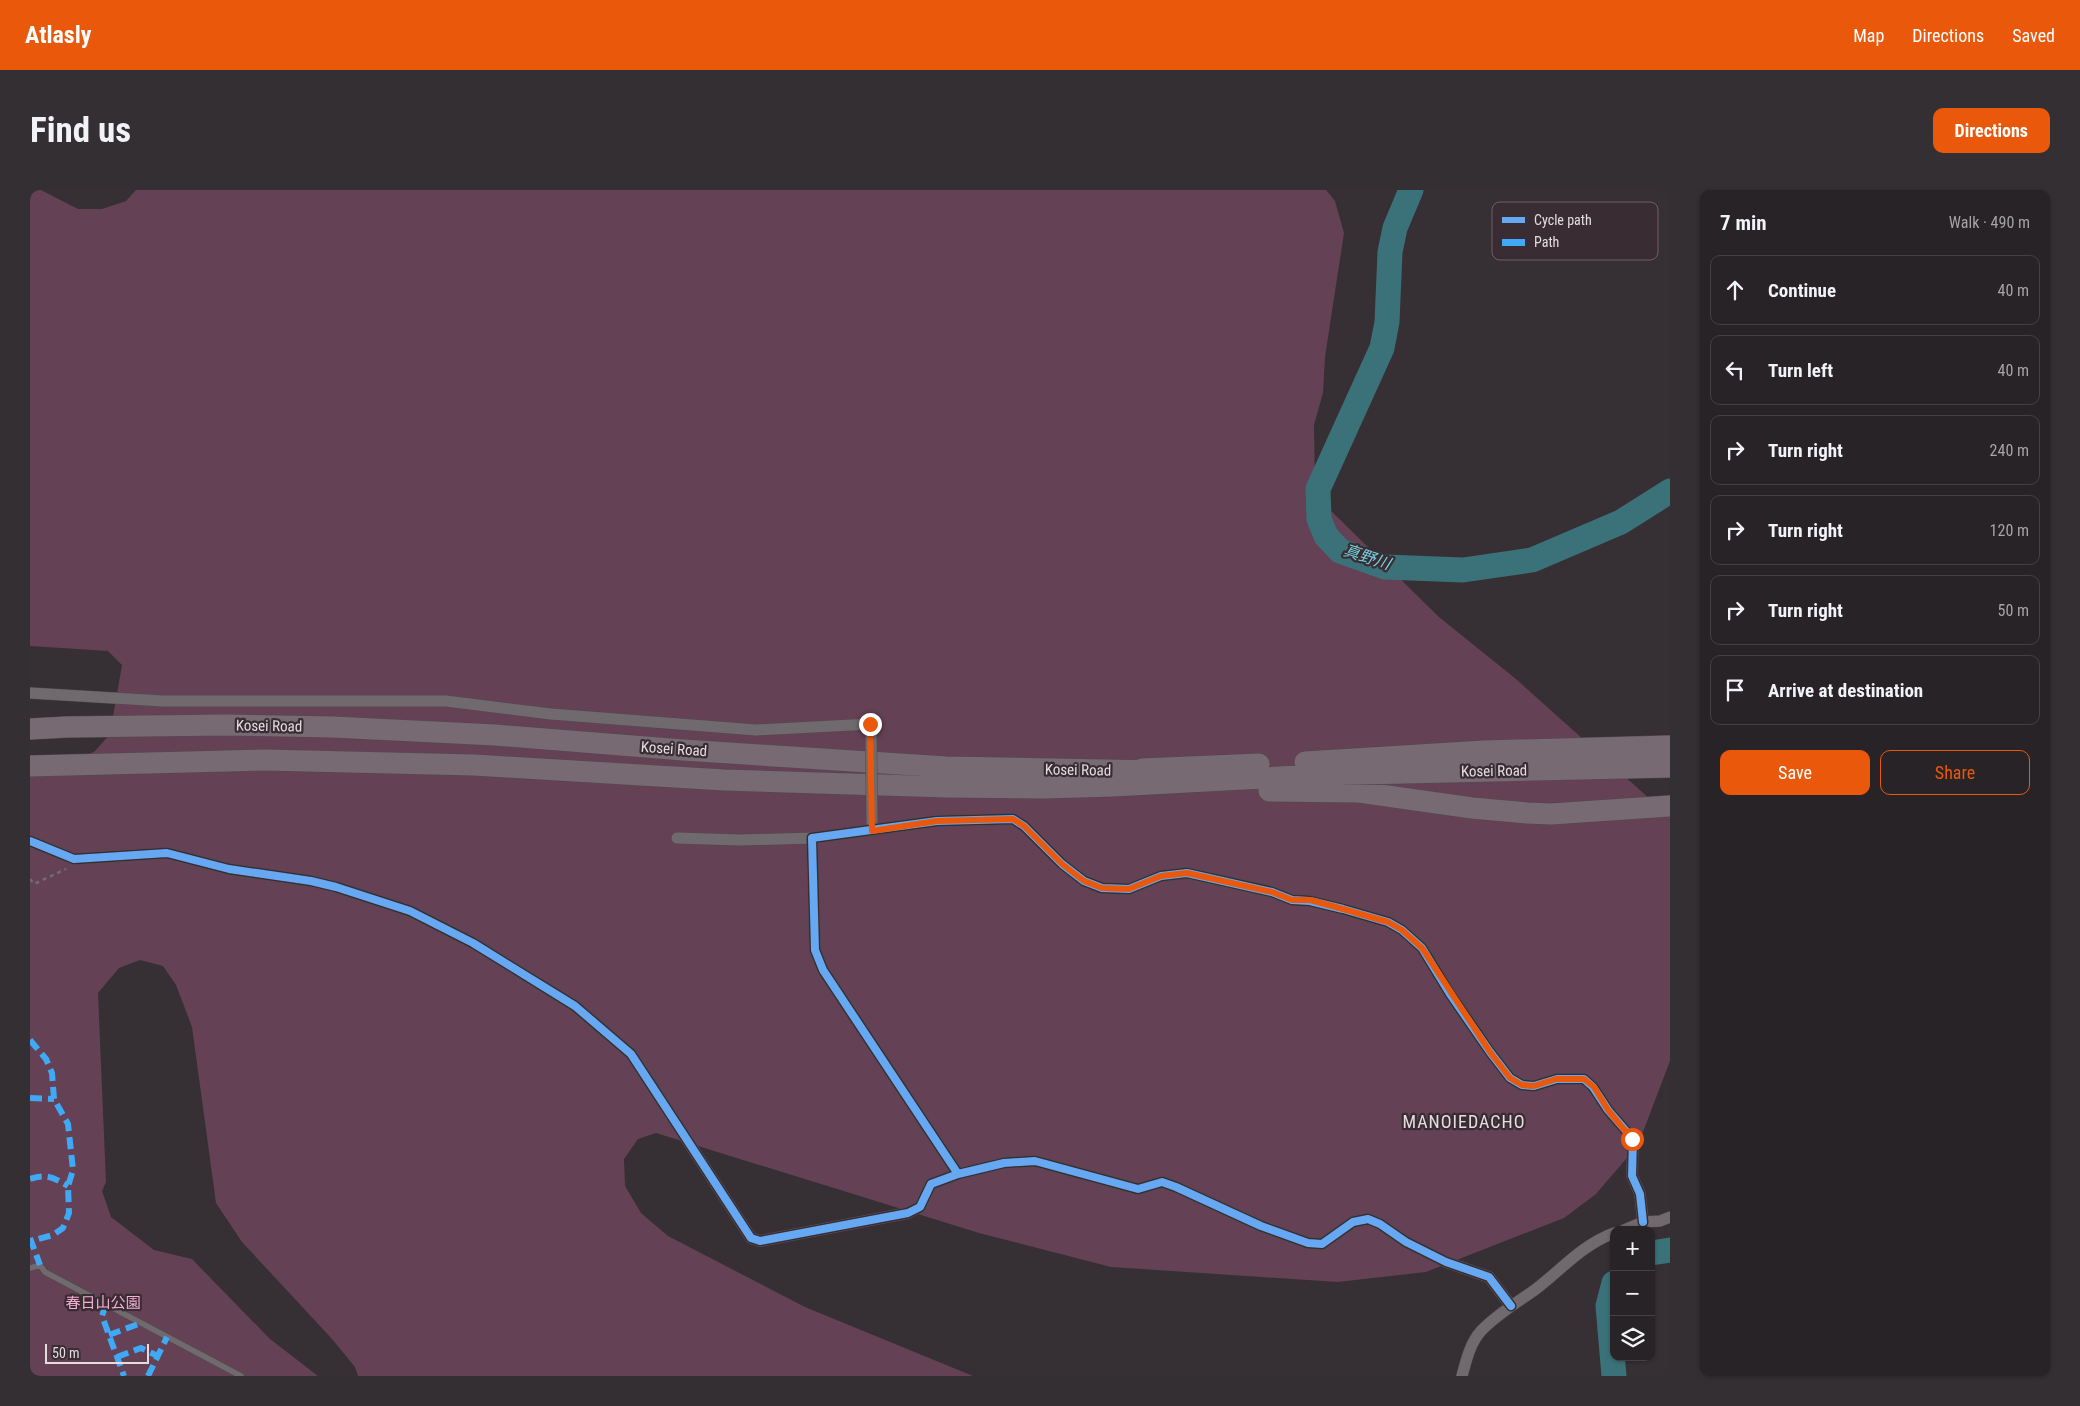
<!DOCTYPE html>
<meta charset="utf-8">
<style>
:root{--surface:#282326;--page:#342f32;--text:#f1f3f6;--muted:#a5a4a7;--line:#444043;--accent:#ea580c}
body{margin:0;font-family:"Roboto Condensed","Noto Sans JP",sans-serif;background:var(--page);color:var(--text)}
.controls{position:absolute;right:15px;bottom:15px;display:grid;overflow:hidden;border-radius:10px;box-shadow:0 1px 4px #0004}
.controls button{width:45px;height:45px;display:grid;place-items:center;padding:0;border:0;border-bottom:1px solid var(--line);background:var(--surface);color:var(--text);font:25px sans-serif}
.scale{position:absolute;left:15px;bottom:12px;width:104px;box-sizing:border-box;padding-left:5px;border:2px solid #e5dce0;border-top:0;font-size:14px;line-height:18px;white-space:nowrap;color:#e5dce0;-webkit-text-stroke:4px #392c33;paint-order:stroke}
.stop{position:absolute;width:15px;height:15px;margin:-11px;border:4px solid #ea580c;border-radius:50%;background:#fff}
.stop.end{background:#ea580c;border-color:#fff;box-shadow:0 1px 5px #0008}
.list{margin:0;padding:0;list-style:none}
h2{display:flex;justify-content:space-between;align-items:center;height:65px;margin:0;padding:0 20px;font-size:21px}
h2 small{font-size:16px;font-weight:400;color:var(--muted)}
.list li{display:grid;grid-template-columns:32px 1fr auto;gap:15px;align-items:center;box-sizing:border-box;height:70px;margin:0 10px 10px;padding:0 10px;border:1px solid var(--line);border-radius:10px}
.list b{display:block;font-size:19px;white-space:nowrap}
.list em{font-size:16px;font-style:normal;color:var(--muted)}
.actions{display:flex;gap:10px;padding:15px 20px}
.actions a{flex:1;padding:11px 0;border:1px solid var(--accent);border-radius:10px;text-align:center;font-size:18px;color:var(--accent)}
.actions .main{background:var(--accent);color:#fff}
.icon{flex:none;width:28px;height:28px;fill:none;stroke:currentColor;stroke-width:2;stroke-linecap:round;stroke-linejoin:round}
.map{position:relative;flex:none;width:1640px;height:1186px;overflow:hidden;border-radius:10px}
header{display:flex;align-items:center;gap:30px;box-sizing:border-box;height:70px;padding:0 25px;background:var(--accent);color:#fff}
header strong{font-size:24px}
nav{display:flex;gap:28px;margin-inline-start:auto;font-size:18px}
.intro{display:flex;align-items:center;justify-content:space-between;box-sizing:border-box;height:120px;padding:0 30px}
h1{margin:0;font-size:35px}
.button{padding:12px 22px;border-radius:10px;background:var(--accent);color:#fff;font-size:18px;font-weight:700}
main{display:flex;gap:30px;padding:0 30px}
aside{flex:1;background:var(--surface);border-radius:10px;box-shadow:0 1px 4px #0004}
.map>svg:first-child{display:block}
.green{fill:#644154}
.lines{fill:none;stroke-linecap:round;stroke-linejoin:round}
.river{stroke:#3b7279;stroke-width:25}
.lane-casing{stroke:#524b4e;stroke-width:7}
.street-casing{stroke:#524b4e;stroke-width:12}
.highway-casing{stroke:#524b4e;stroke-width:22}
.path{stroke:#726c6f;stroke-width:2.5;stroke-dasharray:4 4;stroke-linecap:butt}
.lane{stroke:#706a6e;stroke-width:5.5}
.street{stroke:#706a6e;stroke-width:11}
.highway{stroke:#776a72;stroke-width:21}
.street-bridge-casing{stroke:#524b4e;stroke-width:12;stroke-linecap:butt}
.street-bridge{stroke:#706a6e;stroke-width:11}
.quiet{stroke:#3fa9f5;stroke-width:6;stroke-dasharray:12 6;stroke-linecap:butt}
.cycleway-casing{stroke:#392c33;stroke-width:11}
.cycleway{stroke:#66a8f1;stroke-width:8}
.route{stroke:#ea580c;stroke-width:6}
.labels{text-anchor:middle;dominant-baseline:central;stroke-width:4.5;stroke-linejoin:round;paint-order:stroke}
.street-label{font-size:15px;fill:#e5dce0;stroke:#392c33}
.park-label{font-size:15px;fill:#f5afd4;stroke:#392c33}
.water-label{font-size:16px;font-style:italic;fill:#73d5e1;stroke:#392c33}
.quarter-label{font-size:18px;letter-spacing:1px;fill:#e5dce0;stroke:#392c33}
.key{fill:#392c33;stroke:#6d6167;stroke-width:1}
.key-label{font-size:14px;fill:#e5dce0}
</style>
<header>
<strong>Atlasly</strong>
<nav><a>Map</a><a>Directions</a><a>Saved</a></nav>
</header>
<div class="intro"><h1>Find us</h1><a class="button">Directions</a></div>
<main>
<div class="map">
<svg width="1640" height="1186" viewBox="0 0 1640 1186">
<rect width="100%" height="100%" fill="#362f33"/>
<!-- green -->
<path class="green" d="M 0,0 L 11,0 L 48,19 L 72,19 L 96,11 L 106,0 L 1296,0 L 1305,11 L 1314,43 L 1295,167 L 1293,203 L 1284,235 L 1285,305 L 1409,427 L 1486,489 L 1640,627 L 1640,871 L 1608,955 L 1566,1004 L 1534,1028 L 1396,1082 L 1308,1092 L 1081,1077 L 949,1043 L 626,943 L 608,949 L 594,969 L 595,996 L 611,1023 L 638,1046 L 775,1117 L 943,1186 L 328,1186 L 325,1177 L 302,1149 L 212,1052 L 186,1013 L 162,837 L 146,795 L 133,776 L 110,770 L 89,778 L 68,803 L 76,992 L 72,1001 L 81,1027 L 124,1060 L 162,1069 L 240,1149 L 288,1186 L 0,1186 L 0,579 L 33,579 L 65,561 L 80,544 L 92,475 L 78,461 L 0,456 Z"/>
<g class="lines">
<!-- river -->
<path class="river" d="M 1381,0 L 1365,38 L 1360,62 L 1357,132 L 1352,158 L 1288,299 L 1289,329 L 1296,346 L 1310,361 L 1355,377 L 1433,380 L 1502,370 L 1591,332 L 1640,301
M 1621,1063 L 1640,1060
M 1584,1093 L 1578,1116 L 1584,1186"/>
<defs>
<path id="lane" d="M 0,1078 L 10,1075 L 15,1082 L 211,1186"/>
<path id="street" d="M 0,503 L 133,511 L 416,511 L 521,524 L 726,540 L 840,534 L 841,541
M 647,648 L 711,650 L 782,648
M 0,651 L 44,669 L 137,663 L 199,679 L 281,691 L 306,697 L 380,721 L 443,753 L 545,816 L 601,864 L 721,1048 L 730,1051 L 878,1023 L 890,1017 L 901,994 L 928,984
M 1594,1040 L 1613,1032 L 1630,1031 L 1640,1027
M 1481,1116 L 1459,1087 L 1416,1072 L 1376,1052 L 1350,1034 L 1338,1029 L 1323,1032 L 1292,1054 L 1278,1053 L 1231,1036 L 1146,997 L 1132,992 L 1108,999 L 1005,971 L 974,973 L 928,984 L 793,780 L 785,760 L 782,648 L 907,631 L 983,629 L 994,636 L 1032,674 L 1054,691 L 1072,698 L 1099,699 L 1131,686 L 1157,683 L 1242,702 L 1262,710 L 1280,711 L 1313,719 L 1358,732 L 1372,740 L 1392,758 L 1420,804 L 1460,862 L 1480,888 L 1492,895 L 1504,896 L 1527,889 L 1554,889 L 1563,897 L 1578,920 L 1603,949 L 1602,986 L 1610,1004 L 1613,1032
M 1432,1186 C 1436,1171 1440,1153 1451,1141 C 1467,1124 1488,1112 1506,1099 C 1532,1079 1552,1055 1584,1043"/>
<path id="highway" d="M 0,539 L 37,537 L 195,535 L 303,537 L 465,545 L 653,560 L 916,577 L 1126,581
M 1275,572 L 1454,561 L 1640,556
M 0,576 L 235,570 L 444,575 L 694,590 L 916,597 L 1015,598 L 1083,596 L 1287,585 L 1640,577
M 1112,579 L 1229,574
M 1239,601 L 1329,602 L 1442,618 L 1497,623 L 1521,624 L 1640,616"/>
</defs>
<!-- lane casing -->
<use href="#lane" class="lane-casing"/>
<!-- street casing -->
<use href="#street" class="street-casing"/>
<!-- highway casing -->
<use href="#highway" class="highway-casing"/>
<!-- path -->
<path class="path" d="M 0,689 L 4,694 L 36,679"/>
<!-- lane -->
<use href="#lane" class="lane"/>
<!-- street -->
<use href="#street" class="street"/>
<!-- highway -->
<use href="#highway" class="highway"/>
<defs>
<path id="street-bridge" d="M 841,541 L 842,632"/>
</defs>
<!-- street-bridge casing -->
<use href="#street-bridge" class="street-bridge-casing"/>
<!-- street-bridge -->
<use href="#street-bridge" class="street-bridge"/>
<!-- quiet -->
<path class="quiet" d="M 0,850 L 16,869 L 22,883 L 24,909 L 38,934 L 43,980 L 38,996 L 39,1023 L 33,1038 L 23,1045 L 1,1051
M 0,908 L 24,909
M 0,989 C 16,983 24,988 38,996
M 0,1048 L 10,1075
M 76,1114 L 72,1126 L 94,1186
M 79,1145 L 111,1133
M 87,1167 L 111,1158 L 128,1166
M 118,1186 L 137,1147"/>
<defs>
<path id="cycleway" d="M 0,651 L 44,669 L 137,663 L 199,679 L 281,691 L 306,697 L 380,721 L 443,753 L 545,816 L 601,864 L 721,1048 L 730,1051 L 878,1023 L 890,1017 L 901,994 L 928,984
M 1481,1116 L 1459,1087 L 1416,1072 L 1376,1052 L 1350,1034 L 1338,1029 L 1323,1032 L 1292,1054 L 1278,1053 L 1231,1036 L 1146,997 L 1132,992 L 1108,999 L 1005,971 L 974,973 L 928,984 L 793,780 L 785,760 L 782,648 L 907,631 L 983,629 L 994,636 L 1032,674 L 1054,691 L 1072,698 L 1099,699 L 1131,686 L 1157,683 L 1242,702 L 1262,710 L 1280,711 L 1313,719 L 1358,732 L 1372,740 L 1392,758 L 1420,804 L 1460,862 L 1480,888 L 1492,895 L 1504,896 L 1527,889 L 1554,889 L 1563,897 L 1578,920 L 1603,949 L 1602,986 L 1610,1004 L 1613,1032"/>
</defs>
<!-- cycleway casing -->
<use href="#cycleway" class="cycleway-casing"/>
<!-- cycleway -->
<use href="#cycleway" class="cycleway"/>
</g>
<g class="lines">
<!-- route -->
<path class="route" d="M 840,534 L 842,641 L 907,631 L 983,629 L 994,636 L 1032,674 L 1054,691 L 1072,698 L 1099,699 L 1131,686 L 1157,683 L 1242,702 L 1262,710 L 1280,710 L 1313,719 L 1358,732 L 1372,740 L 1392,758 L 1460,862 L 1480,888 L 1492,895 L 1504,896 L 1526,889 L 1554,889 L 1564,897 L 1578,920 L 1602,949"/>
</g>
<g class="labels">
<!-- street labels -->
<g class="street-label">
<text transform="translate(239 536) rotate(1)">Kosei Road</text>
<text transform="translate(644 559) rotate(4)">Kosei Road</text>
<text transform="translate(1048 580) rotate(1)">Kosei Road</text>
<text transform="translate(1464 581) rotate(-1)">Kosei Road</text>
</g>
<!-- park labels -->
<g class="park-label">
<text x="73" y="1113">春日山公園</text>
</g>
<!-- water labels -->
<g class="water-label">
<text transform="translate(1337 367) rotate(18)">真野川</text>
</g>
<!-- quarter labels -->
<g class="quarter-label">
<text x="1434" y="931">MANOIEDACHO</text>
</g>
</g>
<!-- legend -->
<rect x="1462" y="12" width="166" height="58" rx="8" class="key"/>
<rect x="1472" y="27" width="23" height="6" fill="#66a8f1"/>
<rect x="1472" y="49" width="23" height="7" fill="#3fa9f5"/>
<g class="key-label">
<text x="1504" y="35">Cycle path</text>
<text x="1504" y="57">Path</text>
</g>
</svg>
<div class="controls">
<button>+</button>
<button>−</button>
<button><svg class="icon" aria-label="layers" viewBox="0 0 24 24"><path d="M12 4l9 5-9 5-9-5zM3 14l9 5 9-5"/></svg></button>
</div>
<div class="scale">50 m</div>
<div class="stop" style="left:1602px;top:949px"></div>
<div class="stop end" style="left:840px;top:534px"></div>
</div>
<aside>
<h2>7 min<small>Walk · 490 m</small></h2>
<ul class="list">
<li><svg class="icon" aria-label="ahead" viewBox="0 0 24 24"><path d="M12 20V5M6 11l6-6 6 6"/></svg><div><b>Continue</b></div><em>40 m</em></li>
<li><svg class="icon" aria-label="left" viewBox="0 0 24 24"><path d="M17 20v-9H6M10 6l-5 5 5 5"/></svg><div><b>Turn left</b></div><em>40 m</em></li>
<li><svg class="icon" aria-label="right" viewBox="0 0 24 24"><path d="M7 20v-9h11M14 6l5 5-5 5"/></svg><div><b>Turn right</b></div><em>240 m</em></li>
<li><svg class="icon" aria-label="right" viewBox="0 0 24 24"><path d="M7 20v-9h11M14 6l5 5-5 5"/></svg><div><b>Turn right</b></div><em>120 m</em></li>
<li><svg class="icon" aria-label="right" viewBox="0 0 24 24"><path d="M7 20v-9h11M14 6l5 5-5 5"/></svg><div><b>Turn right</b></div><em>50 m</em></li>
<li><svg class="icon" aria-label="arrive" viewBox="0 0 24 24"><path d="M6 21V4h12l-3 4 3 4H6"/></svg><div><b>Arrive at destination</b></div></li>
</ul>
<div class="actions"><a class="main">Save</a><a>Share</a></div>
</aside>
</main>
